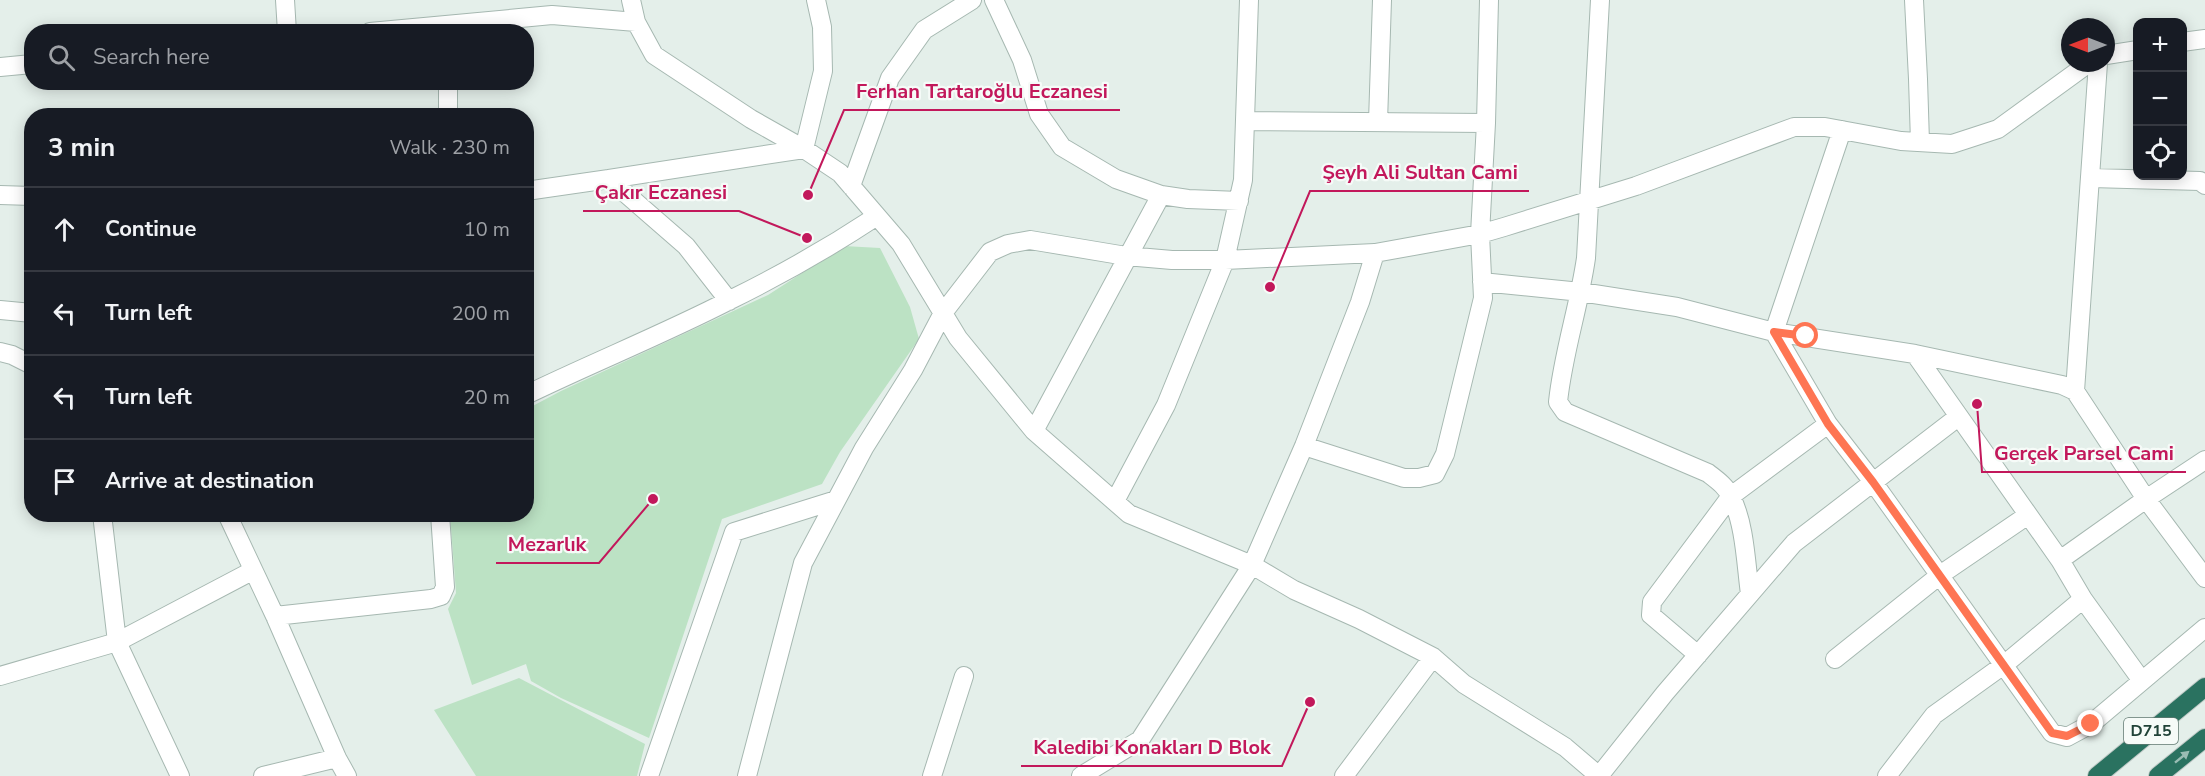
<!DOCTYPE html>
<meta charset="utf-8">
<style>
:root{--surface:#171b24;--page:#242831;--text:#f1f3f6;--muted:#9ea1a6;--line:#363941}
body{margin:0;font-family:"Nunito Sans",sans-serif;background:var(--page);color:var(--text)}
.controls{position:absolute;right:18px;top:18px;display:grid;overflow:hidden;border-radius:12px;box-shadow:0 3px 15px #0003}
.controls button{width:54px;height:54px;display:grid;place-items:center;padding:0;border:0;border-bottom:2px solid var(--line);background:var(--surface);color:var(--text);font:30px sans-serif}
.compass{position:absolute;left:2061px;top:18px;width:54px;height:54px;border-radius:50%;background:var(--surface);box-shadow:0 3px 15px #0003;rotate:270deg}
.stop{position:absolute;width:18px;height:18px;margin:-14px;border:4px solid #fe7553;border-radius:50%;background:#fff}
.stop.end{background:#fe7553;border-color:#fff;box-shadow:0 2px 6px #0008}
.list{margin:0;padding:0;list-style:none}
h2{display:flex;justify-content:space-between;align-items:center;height:78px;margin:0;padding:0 24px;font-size:26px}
h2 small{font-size:20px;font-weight:400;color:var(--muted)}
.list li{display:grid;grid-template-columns:39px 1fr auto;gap:18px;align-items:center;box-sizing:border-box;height:84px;padding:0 24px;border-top:2px solid var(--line)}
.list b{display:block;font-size:22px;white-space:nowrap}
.list em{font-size:20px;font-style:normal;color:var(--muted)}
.icon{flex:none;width:33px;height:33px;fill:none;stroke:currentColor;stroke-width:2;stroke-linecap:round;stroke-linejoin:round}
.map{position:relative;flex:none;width:2205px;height:776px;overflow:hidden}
.search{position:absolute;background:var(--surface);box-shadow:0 3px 15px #0003;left:24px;top:24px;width:510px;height:66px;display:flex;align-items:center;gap:15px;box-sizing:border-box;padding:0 21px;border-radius:24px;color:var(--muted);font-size:22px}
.panel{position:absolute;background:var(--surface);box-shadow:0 3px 15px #0003;left:24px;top:108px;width:510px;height:414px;border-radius:24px}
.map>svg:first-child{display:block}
.green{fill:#bce2c4}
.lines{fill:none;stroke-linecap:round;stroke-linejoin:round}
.minor-casing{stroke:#a6b8b1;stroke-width:20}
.highway-casing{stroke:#c1cac7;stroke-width:20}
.minor{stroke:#fff;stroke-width:18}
.highway{stroke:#2a7260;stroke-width:18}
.oneway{fill:#9abdb4}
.route{stroke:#fe7553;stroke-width:8}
.labels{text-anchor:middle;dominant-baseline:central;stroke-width:4.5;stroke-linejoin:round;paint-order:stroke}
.shield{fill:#f6fbf8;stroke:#617a72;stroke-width:1.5}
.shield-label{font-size:16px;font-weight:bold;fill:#214338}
.leader{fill:none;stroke:#c2185b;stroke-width:2}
.callout-dot{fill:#c2185b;stroke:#f6fbf8;stroke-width:2}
.callout-label{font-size:20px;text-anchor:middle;font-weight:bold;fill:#c2185b;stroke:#f6fbf8;stroke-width:4.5;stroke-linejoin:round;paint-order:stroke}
</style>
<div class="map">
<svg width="2205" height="776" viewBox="0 0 2205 776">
<rect width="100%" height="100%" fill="#e4efea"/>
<!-- green -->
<path class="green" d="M 844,246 L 880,248 L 910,307 L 919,339 L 840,452 L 822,484 L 722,519 L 649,738 L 561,698 L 531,681 L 526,664 L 472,685 L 448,609 L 456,593 L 450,515 L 526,514 L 527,409 L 561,391 L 768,295 Z
M 519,678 L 645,744 L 637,776 L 476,776 L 434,710 Z"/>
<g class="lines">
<defs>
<path id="minor" d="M 285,0 L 287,32
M 631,0 L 636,22 L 654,55 L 751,119 L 804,149 L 840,173 L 901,244 L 958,338 L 1034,431 L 1129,514 L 1252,565 L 1294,590 L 1359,619 L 1433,657 L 1464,684 L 1565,747 L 1599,776
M 994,0 L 1022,60 L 1039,114 L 1062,147 L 1116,179 L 1161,195 L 1188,199 L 1239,201
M 1600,0 L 1586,258 C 1579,307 1563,353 1558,402 L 1565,412 L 1708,473 C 1717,480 1726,486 1731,497 C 1745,523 1746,565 1750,594
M 1914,0 L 1918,79 L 1920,142
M 370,32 L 552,15 L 636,22
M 2182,42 L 2205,39
M 2106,55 L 2138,50
M 0,67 L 32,64
M 448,82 L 448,116
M 1245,121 L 1486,123
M 1378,122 L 1382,0
M 2091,178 L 2200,181 L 2205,185
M 609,179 L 804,149 L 823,71 L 822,27 L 816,0
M 851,186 L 890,78 L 924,30 L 972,0
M 526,191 L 609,179 L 686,246 L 729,301
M 0,195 L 32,196
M 1482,282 L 1581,292 L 1677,307 L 1774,332 L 1842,130
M 0,310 L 32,313
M 0,352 L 12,355 L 32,365
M 1915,354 L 2060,560 L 2083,599 L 2142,681
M 2075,391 L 2098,63
M 526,395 C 594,362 664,334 730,300 C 781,275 830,247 877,216
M 1034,431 L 1161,195
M 1304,446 L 1404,478 L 1419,478 L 1435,474 L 1445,454 L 1483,298 L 1480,234 L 1486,123 L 1489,0
M 1115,501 L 1166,405 L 1225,260 L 1243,180 L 1249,0
M 102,514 L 117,642 L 252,571
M 227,514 L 275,616 L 337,758 L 347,776
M 2060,560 L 2146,499 L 2205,460
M 2205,578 L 2146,499 L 2075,391 L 2062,385 L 1915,354 L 1774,332 L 1828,424 L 1873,482 L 2052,733 L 2067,737 L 2091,724 L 2205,628
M 275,616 L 431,599 L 441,596 L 445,587 L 440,514
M 1698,655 L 1651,615 L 1652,602 L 1731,496 L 1828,424
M 1835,659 L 1940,575 L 2028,515
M 0,676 L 117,642 L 180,776
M 263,776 L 337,758
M 649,776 L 734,532 L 836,500
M 747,776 L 803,563 L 864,448 L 913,370 L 943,313 L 990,252 L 1008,244 L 1030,240 L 1126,256 L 1172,260 L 1225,260 L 1375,253 L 1480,234 L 1504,227 L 1636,186 L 1794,127 L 1825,127 L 1901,141 L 1952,144 L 1998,129 L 2089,63
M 932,776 L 964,676
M 1081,776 L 1140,740 L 1252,565 L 1304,446 L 1360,302 L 1375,253
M 1344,776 L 1433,657
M 1599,776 L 1665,693 L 1794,543 L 1958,417
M 1887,776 L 1934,715 L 2005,664 L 2083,599"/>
<path id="highway" d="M 2097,776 L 2205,687
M 2158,776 L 2205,738"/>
</defs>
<!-- minor casing -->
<use href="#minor" class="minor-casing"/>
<!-- highway casing -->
<use href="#highway" class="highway-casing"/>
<!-- minor -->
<use href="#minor" class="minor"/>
<!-- highway -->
<use href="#highway" class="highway"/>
</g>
<!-- one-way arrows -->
<defs><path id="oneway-solid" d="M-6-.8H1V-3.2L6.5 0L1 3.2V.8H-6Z" transform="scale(1.5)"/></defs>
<use class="oneway" href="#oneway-solid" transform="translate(2182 757) rotate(-39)"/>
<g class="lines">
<!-- route -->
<path class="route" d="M 1806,336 L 1774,332 L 1828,424 L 1873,482 L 2052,733 L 2067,736 L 2091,724"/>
</g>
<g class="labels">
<!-- shield labels -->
<rect class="shield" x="2124" y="718" width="54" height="26" rx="4.5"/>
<g class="shield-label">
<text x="2151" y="731">D715</text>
</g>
</g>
<!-- callouts -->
<path class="leader" d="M808 195L844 110H1120M1270 287L1310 191H1529M807 238L739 211H583M1977 404L1982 472H2186M653 499L599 563H496M1310 702L1282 766H1021"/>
<g class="callout-dot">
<circle cx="808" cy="195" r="6"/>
<circle cx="1270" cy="287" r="6"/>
<circle cx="807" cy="238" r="6"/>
<circle cx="1977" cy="404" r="6"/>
<circle cx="653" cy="499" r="6"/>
<circle cx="1310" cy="702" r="6"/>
</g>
<g class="callout-label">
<text x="982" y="98">Ferhan Tartaroğlu Eczanesi</text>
<text x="1420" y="179">Şeyh Ali Sultan Cami</text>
<text x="661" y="199">Çakır Eczanesi</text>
<text x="2084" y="460">Gerçek Parsel Cami</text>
<text x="547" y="551">Mezarlık</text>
<text x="1152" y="754">Kaledibi Konakları D Blok</text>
</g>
</svg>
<div class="controls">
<button>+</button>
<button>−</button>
<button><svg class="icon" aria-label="locate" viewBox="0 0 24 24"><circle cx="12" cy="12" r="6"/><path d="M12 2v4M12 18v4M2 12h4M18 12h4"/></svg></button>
</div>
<svg class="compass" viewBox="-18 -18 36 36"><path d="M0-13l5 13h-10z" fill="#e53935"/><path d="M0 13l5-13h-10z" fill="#9ea1a6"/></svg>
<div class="stop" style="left:1806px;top:336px"></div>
<div class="stop end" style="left:2091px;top:724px"></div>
<div class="search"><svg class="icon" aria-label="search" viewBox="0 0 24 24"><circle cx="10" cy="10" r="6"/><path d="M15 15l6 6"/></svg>Search here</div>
<section class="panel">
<h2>3 min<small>Walk · 230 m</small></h2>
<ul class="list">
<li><svg class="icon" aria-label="ahead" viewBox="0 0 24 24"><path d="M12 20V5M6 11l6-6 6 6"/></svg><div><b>Continue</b></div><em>10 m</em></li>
<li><svg class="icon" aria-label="left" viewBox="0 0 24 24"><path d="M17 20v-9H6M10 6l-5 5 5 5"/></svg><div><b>Turn left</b></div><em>200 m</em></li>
<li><svg class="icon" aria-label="left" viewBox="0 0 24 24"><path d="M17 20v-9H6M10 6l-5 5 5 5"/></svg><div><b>Turn left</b></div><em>20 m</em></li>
<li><svg class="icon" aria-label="arrive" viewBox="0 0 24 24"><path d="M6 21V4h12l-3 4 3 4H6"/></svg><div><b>Arrive at destination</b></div></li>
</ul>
</section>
</div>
